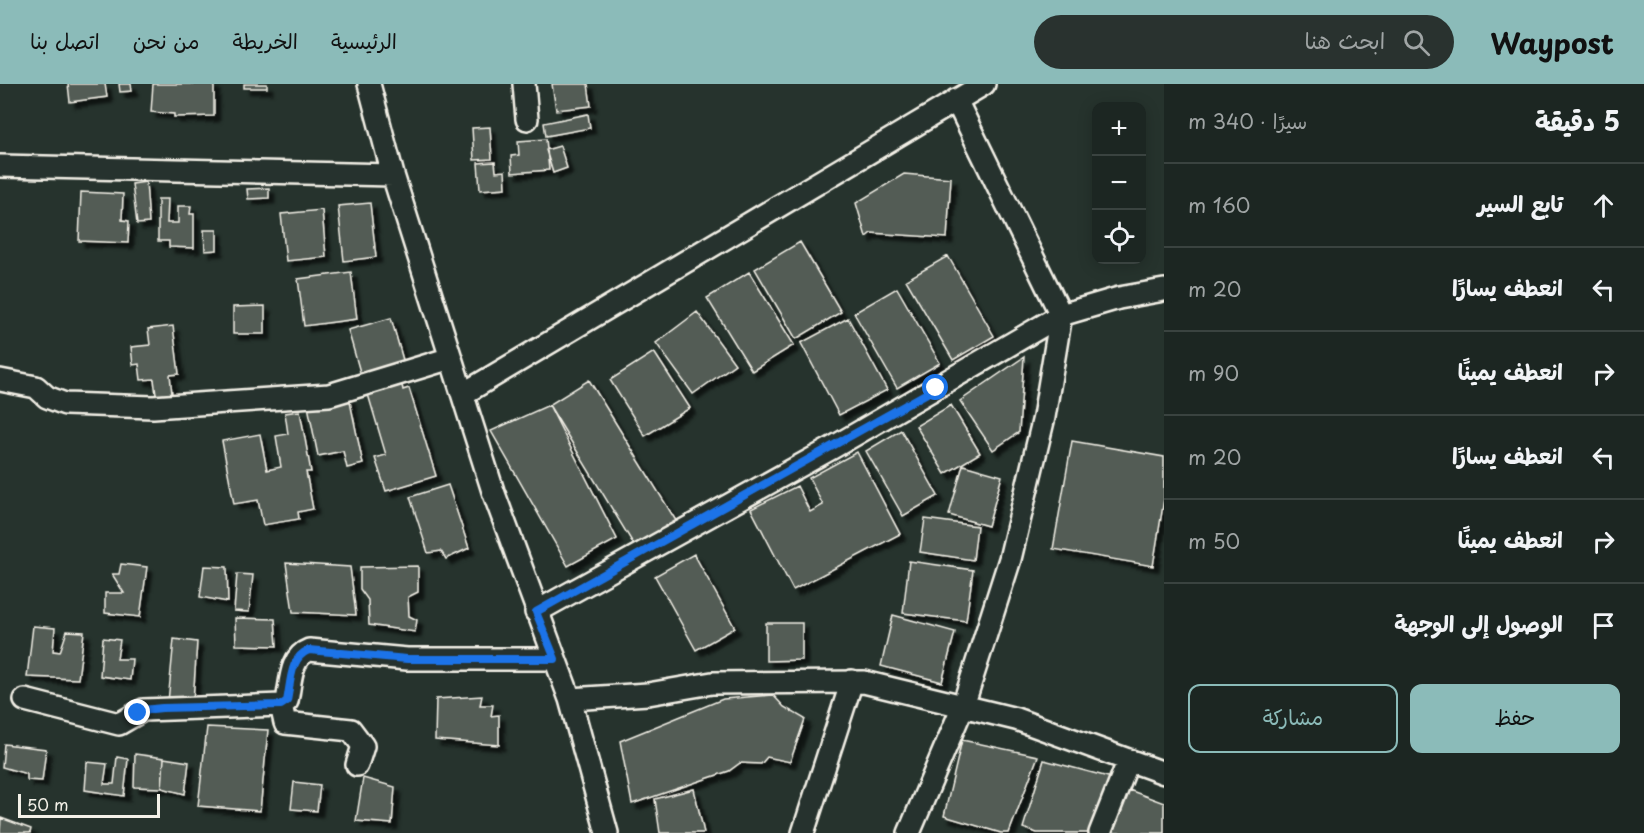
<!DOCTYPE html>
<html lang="ar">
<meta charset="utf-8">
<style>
:root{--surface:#1c2622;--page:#29322f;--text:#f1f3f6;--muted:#a0a5a5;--line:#3a4340;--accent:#8bbbb9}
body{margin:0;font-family:"Playpen Sans","Playpen Sans Arabic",sans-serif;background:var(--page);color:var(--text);direction:rtl}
.controls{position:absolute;right:18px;top:18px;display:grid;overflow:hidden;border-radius:12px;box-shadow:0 3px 15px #0003}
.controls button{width:54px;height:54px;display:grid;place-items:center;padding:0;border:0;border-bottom:2px solid var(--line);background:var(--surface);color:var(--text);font:30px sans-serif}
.scale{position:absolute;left:18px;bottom:15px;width:142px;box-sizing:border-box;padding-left:6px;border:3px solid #f4f1e8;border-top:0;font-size:16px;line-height:21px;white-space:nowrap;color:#f4f1e8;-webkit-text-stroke:4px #26332d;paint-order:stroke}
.stop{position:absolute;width:18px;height:18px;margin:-14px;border:4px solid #1a73e8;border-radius:50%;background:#fff}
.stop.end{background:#1a73e8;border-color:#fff;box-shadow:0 2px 6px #0008}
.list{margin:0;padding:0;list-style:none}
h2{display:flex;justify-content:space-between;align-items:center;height:78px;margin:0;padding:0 24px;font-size:26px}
h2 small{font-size:20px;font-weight:400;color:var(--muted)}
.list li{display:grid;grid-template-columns:39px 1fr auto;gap:18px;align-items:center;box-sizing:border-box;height:84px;padding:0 24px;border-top:2px solid var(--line)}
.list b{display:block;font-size:22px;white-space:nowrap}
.list em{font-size:20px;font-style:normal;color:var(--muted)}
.actions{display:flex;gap:12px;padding:18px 24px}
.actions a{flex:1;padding:14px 0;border:2px solid var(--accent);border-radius:12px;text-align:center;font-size:21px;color:var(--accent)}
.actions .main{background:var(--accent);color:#111}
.icon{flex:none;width:33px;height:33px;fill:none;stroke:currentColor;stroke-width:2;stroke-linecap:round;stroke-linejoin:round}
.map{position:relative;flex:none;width:1164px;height:749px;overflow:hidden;direction:ltr}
header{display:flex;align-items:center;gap:36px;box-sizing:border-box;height:84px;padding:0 30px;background:var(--accent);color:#111}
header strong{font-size:28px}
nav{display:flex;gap:33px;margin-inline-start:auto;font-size:21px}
.search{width:420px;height:54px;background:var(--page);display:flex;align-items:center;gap:15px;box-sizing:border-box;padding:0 21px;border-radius:33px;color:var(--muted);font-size:22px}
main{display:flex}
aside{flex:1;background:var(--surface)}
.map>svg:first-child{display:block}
.building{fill:#525c55;stroke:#f4f1e8;stroke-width:1.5;filter:url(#shadow)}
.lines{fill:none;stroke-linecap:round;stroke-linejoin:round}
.minor-casing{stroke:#f4f1e8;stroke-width:26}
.minor{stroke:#26332d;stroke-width:21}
.route{stroke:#1a73e8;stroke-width:8}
</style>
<header>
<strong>Waypost</strong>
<div class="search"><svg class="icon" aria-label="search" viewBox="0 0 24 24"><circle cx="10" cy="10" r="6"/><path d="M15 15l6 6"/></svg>ابحث هنا</div>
<nav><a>الرئيسية</a><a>الخريطة</a><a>من نحن</a><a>اتصل بنا</a></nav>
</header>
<main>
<aside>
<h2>5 دقيقة<small>سيرًا · 340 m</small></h2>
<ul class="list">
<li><svg class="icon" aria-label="ahead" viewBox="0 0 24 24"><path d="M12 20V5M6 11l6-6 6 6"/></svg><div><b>تابع السير</b></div><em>160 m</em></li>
<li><svg class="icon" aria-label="left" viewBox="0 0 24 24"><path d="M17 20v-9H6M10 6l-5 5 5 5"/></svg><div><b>انعطف يسارًا</b></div><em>20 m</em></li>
<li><svg class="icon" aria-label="right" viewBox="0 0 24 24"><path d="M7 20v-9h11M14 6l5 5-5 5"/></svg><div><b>انعطف يمينًا</b></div><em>90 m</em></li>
<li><svg class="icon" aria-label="left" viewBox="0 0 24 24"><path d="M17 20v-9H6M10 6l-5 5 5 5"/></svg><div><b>انعطف يسارًا</b></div><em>20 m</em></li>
<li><svg class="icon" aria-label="right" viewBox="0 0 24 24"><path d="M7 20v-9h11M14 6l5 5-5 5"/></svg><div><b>انعطف يمينًا</b></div><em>50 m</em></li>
<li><svg class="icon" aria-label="arrive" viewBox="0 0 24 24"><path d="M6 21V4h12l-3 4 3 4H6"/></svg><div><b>الوصول إلى الوجهة</b></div></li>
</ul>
<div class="actions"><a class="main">حفظ</a><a>مشاركة</a></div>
</aside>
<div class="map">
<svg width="1164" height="749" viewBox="0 0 1164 749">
<defs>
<filter id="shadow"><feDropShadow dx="5.5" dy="5.5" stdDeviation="1.5" flood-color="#0009"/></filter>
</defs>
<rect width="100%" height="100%" fill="#26332d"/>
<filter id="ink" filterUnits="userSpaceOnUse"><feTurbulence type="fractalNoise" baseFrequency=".0167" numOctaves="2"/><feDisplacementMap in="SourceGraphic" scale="12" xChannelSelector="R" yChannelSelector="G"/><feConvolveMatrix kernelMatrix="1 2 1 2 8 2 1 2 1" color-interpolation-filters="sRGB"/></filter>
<g filter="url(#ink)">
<!-- building -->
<path class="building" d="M 68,0 L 105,0 L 107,13 L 70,18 Z
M 119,0 L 131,0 L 132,7 L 120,8 Z
M 153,0 L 214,0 L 214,32 L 174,33 L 174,30 L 151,28 Z
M 244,0 L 267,0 L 267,4 L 244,4 Z
M 552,0 L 588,0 L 591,22 L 556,26 Z
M 588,30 L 590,44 L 546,52 L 544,39 Z
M 490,43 L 492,75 L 474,76 L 472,44 Z
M 546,55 L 549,86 L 512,89 L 511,72 L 519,71 L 518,57 Z
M 560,62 L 567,84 L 553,89 L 546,66 Z
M 495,78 L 496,88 L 505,87 L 506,104 L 480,106 L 478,79 Z
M 904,90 L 951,94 L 947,154 L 871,149 L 866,153 L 856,119 Z
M 146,98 L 149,139 L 137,140 L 132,100 Z
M 269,104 L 269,114 L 248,115 L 247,105 Z
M 81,108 L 123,110 L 122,136 L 129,137 L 128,159 L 79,157 Z
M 158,115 L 168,115 L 167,139 L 178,139 L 178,122 L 191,122 L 190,130 L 194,130 L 194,164 L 169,163 L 169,157 L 158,157 Z
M 370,119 L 376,173 L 344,177 L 338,122 Z
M 322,126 L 326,173 L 286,177 L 281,130 Z
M 204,146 L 217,146 L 217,166 L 205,167 Z
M 800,158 L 841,228 L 796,255 L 755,185 Z
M 948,172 L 994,252 L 953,276 L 906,196 Z
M 351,188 L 357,235 L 304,242 L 298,195 Z
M 749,188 L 794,261 L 752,287 L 707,214 Z
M 897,204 L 940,279 L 897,304 L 854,229 Z
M 265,222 L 265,250 L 233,250 L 233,223 Z
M 697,228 L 735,280 L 693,310 L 656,259 Z
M 391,234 L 407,290 L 364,302 L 348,246 Z
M 848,234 L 887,306 L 839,331 L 801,259 Z
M 173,242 L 179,290 L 170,291 L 172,310 L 156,311 L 154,295 L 141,296 L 139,280 L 133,281 L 131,263 L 150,261 L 148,245 Z
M 654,268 L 690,324 L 645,352 L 610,296 Z
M 1024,273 L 1019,348 L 993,366 L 960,317 Z
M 589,296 L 678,440 L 637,466 L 549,321 Z
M 401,297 L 403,306 L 409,304 L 436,392 L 386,407 L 375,374 L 386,371 L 367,307 Z
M 349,313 L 363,380 L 347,384 L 343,367 L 318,372 L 308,322 Z
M 549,321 L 617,455 L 568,482 L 491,347 Z
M 951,321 L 980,369 L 945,390 L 916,342 Z
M 300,327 L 311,388 L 306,388 L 313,425 L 298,428 L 299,435 L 263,441 L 258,416 L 234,420 L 222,357 L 260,350 L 267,386 L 281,383 L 276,352 L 288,350 L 285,329 Z
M 901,346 L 938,412 L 903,432 L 866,367 Z
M 1072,357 L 1164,373 L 1164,415 L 1153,482 L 1053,465 Z
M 857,368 L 900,450 L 793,506 L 751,425 L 797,402 L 810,428 L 823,421 L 809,394 Z
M 963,381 L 1002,392 L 988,442 L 949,431 Z
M 448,401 L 469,464 L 446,475 L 441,467 L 428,469 L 410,413 Z
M 925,435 L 977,442 L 973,476 L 920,468 Z
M 694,470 L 735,544 L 696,566 L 655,492 Z
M 909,477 L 973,486 L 966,537 L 903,529 Z
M 286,479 L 350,483 L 356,531 L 293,528 Z
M 121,480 L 147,483 L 140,533 L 105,529 L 105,509 L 124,509 L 112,490 L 119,490 Z
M 204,482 L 227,483 L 228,518 L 200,513 Z
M 418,482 L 418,508 L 408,513 L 409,532 L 417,536 L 415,548 L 369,541 L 368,516 L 360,505 L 360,483 Z
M 237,490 L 253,491 L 249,528 L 234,527 Z
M 893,531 L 955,548 L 942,598 L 881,582 Z
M 235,534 L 275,535 L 277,562 L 236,561 Z
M 766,539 L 802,539 L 802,576 L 766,577 Z
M 33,542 L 55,544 L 53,567 L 60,568 L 67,547 L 84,548 L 78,595 L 27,593 Z
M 103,554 L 120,556 L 117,575 L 132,575 L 130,596 L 100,592 Z
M 174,555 L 197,558 L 193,617 L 168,618 Z
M 773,611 L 784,623 L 805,635 L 790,678 L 767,673 L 761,680 L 740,679 L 729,687 L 632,720 L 620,657 L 723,615 Z
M 482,612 L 480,621 L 493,621 L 491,632 L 499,631 L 499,661 L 435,656 L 436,615 Z
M 207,643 L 268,646 L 260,727 L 198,722 Z
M 962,656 L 1038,672 L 1009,749 L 1001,749 L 944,732 Z
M 4,660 L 46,665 L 42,697 L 27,696 L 27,690 L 2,683 Z
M 135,670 L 164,674 L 162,704 L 134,703 Z
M 117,673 L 128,675 L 124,712 L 85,706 L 87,678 L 107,680 L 104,700 L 114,700 Z
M 164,674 L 189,678 L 185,710 L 162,704 Z
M 1044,676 L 1112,694 L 1092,749 L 1037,749 L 1023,744 Z
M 363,694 L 395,703 L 392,740 L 356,737 Z
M 294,698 L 320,701 L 317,727 L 291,725 Z
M 694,705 L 704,749 L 660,749 L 655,715 Z
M 1129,706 L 1164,719 L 1164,749 L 1113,749 Z
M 1,734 L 31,745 L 30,749 L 0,749 Z"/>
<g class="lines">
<defs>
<path id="minor" d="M 369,0 L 393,91 L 493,407 L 570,615 L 607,749
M 524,0 L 527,35
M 0,82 L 393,91
M 0,296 L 36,303 L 47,313 L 65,320 L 153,323 L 329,311 L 451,274
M 463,310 L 984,0
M 536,528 L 832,364 L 1061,231 L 1119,214 L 1164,206
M 570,615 L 648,610 L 712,599 L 864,598 L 1016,635 L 1164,689
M 25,616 L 119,640 L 143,626 L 281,621 L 287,617 C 291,598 290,573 309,566 L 407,575 L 555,575
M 281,621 L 285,639 L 351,646 L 363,662 L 357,681
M 803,749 L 852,597
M 909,749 L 963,622 L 1010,475 L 1044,333 L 1061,231 L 956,16
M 1100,749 L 1128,678"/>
</defs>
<!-- minor casing -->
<use href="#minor" class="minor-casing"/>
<!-- minor -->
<use href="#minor" class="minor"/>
</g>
</g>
<g class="lines" filter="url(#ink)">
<!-- route -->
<path class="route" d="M 138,629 L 143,626 L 162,624 L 281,621 L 287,617 C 291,598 290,573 309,566 L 407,575 L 555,575 L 536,528 L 936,304"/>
</g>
</svg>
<div class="controls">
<button>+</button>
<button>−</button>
<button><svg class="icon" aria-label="locate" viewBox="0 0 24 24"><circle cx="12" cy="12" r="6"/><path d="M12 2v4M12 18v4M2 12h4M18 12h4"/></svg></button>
</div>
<div class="scale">50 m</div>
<div class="stop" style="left:936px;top:304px"></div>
<div class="stop end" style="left:138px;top:629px"></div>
</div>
</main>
